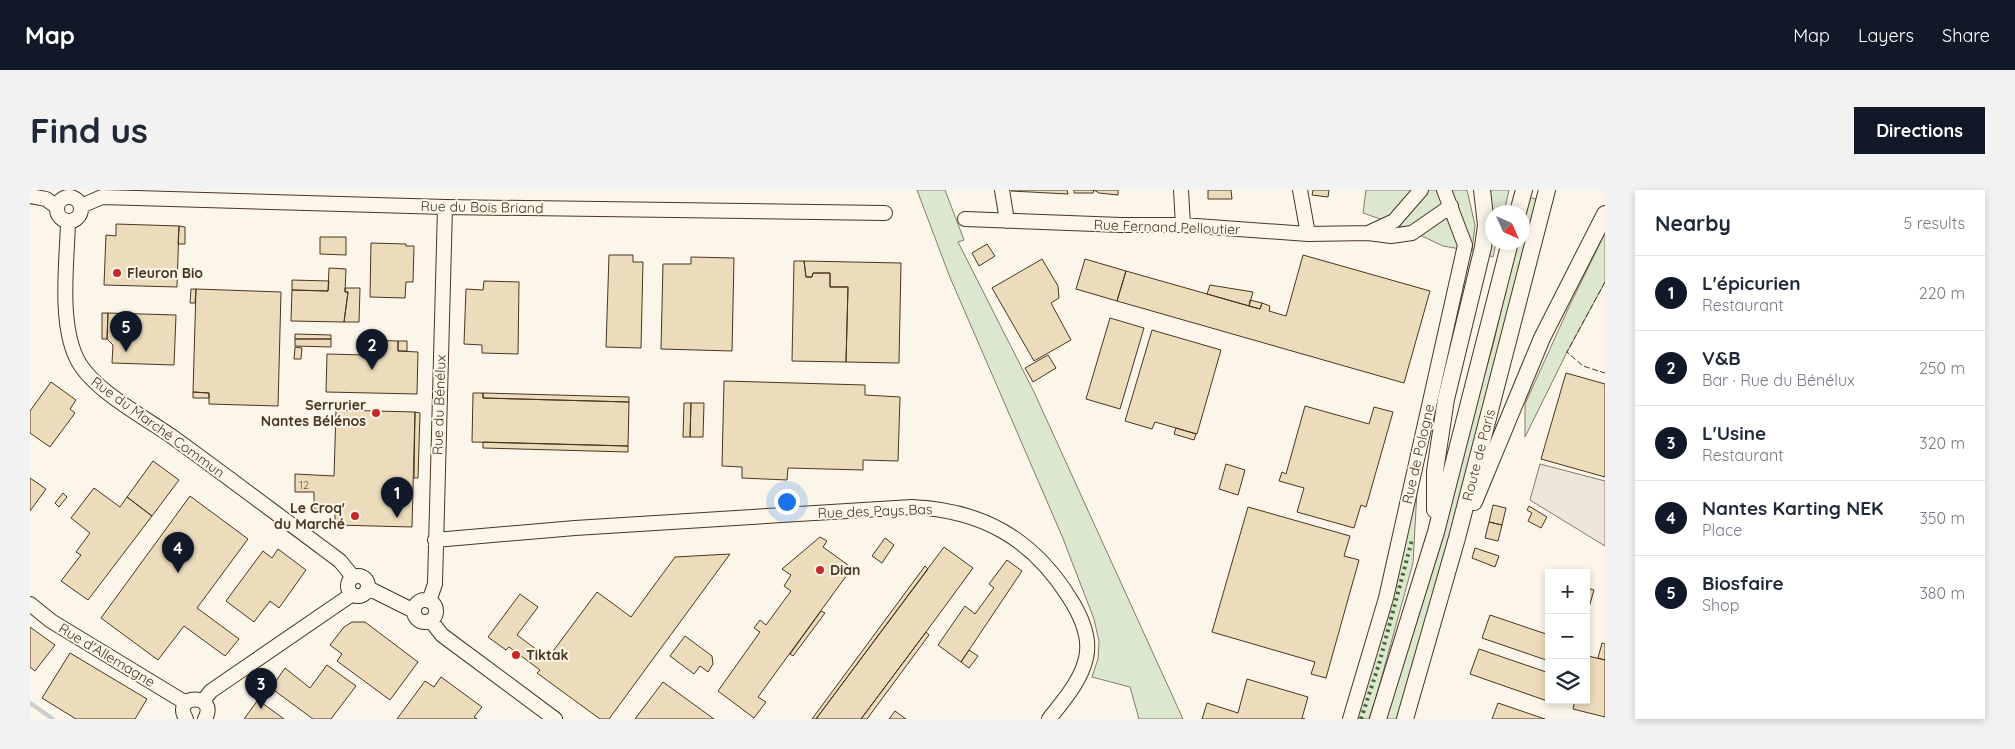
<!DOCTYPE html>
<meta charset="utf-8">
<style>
:root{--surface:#fff;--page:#f2f2f3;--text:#1f2937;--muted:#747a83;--line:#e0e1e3;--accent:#111827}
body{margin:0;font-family:Quicksand,sans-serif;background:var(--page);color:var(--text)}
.controls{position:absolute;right:15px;bottom:15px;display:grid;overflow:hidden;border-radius:0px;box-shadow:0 2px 8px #0003}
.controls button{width:45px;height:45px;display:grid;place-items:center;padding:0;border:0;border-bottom:1px solid var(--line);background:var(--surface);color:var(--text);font:25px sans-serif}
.compass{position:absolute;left:1455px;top:15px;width:45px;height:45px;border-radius:50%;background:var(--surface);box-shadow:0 2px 8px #0003;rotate:135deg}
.you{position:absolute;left:756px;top:311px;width:18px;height:18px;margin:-12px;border:4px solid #fff;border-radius:50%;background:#1a73e8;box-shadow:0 0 0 8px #1a73e833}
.badge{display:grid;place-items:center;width:32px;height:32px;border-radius:50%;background:var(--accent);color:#fff;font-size:16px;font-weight:700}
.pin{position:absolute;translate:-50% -41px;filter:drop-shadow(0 1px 2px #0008)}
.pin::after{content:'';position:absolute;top:26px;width:18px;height:15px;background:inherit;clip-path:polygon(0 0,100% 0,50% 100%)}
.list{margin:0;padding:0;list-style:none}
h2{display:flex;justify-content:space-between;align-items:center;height:65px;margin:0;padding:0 20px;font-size:21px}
h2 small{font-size:16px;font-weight:400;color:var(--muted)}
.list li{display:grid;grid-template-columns:32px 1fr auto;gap:15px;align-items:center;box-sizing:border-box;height:75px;padding:0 20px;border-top:1px solid var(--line)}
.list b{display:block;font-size:19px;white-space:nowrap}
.list p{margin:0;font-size:16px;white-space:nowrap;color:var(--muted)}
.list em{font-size:16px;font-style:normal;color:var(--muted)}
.icon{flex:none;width:28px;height:28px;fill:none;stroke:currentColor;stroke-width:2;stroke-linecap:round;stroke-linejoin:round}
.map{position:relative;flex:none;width:1575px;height:529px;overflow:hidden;border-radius:0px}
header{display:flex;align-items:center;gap:30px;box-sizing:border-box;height:70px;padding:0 25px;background:var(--accent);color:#fff}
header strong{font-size:24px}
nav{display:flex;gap:28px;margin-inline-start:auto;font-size:18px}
.intro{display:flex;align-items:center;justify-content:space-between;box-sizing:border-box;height:120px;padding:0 30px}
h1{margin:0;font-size:35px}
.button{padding:12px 22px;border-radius:0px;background:var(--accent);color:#fff;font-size:18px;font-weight:700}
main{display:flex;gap:30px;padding:0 30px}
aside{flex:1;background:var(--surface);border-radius:0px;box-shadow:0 2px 8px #0003}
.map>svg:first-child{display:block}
.green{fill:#dce7d0;stroke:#887966}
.parking{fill:#ede7d9;stroke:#887966}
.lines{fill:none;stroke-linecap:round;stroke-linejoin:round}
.stream{stroke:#c9cecd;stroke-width:4}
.building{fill:#ecdcbc;stroke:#4a3520}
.minor-casing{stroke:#4a3520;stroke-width:16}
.major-casing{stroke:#4a3520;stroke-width:18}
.minor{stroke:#fbf6e9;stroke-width:14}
.major{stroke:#fbf6e9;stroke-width:16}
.hedge{stroke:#436837;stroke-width:4;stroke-dasharray:2.5 4;stroke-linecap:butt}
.fence{stroke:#4a3520;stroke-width:1;stroke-dasharray:6 2.5;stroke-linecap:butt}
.poi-dot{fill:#c62828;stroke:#fbf6e9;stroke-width:2}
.labels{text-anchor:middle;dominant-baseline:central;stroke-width:4;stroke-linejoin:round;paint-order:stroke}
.number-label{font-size:11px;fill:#725f47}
.street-label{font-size:14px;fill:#4a3520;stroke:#fbf6e9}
.poi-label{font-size:14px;font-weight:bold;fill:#4a3520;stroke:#fbf6e9;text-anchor:start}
</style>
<header>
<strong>Map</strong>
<nav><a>Map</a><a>Layers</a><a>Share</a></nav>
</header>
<div class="intro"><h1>Find us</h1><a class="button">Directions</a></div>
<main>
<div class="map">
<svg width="1575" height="529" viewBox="0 0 1575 529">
<rect width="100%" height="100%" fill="#fbf6e9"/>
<!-- green -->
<path class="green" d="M 887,0 L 915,0 L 934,50 L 928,52 L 1004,202 L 1153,529 L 1109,529 L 1100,497 L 1062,487 L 1068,469 L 1069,451 L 1064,429 L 1032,346 L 919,85 Z
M 1336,0 L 1437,0 L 1445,35 L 1442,61 L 1413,56 L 1373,37 L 1333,23 Z
M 1457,0 L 1479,0 L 1474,22 L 1462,22 L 1462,52 L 1466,53 L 1463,67 L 1458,65 Z
M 1498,7 L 1510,10 L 1453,224 L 1369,529 L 1355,529 L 1463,155 L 1487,53 L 1492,52 L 1493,31 Z
M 1575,43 L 1575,92 L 1537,162 L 1495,247 L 1495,214 L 1539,117 Z
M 1387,301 L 1383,373 L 1344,515 L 1339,529 L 1325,529 Z"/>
<!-- parking -->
<path class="parking" d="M 1510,274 L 1575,291 L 1575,356 L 1500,310 Z"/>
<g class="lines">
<!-- stream -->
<path class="stream" d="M 0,513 L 23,529"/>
</g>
<!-- building -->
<path class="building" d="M 981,0 L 1037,0 L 1038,4 L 981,1 Z
M 1044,0 L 1064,0 L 1063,3 L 1044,3 Z
M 1064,0 L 1088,0 L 1088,5 L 1069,3 Z
M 1178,0 L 1201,0 L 1202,9 L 1178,9 Z
M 1283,0 L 1299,0 L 1298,7 L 1282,5 Z
M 86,34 L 149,36 L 147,97 L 74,95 L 76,45 L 86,46 Z
M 149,36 L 155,37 L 155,54 L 148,54 Z
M 290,47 L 316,47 L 316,65 L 290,64 Z
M 341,53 L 376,54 L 376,56 L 384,56 L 383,92 L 376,92 L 375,108 L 340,107 Z
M 957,54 L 965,66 L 949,76 L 942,63 Z
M 579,65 L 603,65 L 603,72 L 613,72 L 611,158 L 576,157 Z
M 1273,65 L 1400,101 L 1374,193 L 1087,111 L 1096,81 L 1230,119 L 1232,113 L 1240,116 L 1239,121 L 1256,126 Z
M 661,67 L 704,68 L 702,161 L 631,159 L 633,74 L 661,74 Z
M 1012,69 L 1028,96 L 1029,108 L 1021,113 L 1041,150 L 1004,171 L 962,98 Z
M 1055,69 L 1096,81 L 1087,111 L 1046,99 Z
M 764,71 L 774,71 L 776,87 L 782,87 L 783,83 L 800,83 L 800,97 L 818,97 L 816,172 L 762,171 Z
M 774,71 L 871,73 L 869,173 L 816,172 L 818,97 L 800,97 L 800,83 L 783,83 L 782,87 L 776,87 Z
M 299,78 L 316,79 L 315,102 L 318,102 L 314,132 L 261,131 L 262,100 L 298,101 Z
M 262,90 L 299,91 L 298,101 L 262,100 Z
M 454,91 L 489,92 L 488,164 L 452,163 L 452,155 L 434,154 L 436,99 L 453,100 Z
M 1180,95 L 1223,102 L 1219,116 L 1177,104 Z
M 315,98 L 330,98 L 329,132 L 314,132 L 318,102 L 315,102 Z
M 161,99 L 166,99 L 165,113 L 160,113 Z
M 166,99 L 251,102 L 248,216 L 179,214 L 179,203 L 163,202 Z
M 1220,110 L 1232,113 L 1230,119 L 1219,116 Z
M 72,123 L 78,123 L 77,149 L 72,149 Z
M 78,123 L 146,125 L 144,175 L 82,173 L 83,155 L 77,149 Z
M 1080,128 L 1114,138 L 1090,219 L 1056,209 Z
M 1122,140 L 1191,160 L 1167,244 L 1125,232 L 1122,239 L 1095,231 Z
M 265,144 L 301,145 L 301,149 L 265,149 Z
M 265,149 L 301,149 L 301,157 L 265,156 Z
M 336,150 L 368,151 L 368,161 L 388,162 L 387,204 L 296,202 L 297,164 L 336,165 Z
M 368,151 L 377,151 L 377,161 L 368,161 Z
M 265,157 L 272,158 L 271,169 L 264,169 Z
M 1018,165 L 1026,178 L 1003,192 L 995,178 Z
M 1536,183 L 1575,194 L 1575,287 L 1511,269 Z
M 694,191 L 835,195 L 835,205 L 870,207 L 868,271 L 833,270 L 833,280 L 758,278 L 757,290 L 712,288 L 712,277 L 692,276 Z
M 21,192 L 46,210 L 40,219 L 45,223 L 20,257 L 0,243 L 0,221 Z
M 163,202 L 179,203 L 179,208 L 163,208 Z
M 443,203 L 453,203 L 453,208 L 599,212 L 598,256 L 442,252 Z
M 453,203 L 599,207 L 599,212 L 453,208 Z
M 654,213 L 661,213 L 660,247 L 653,247 Z
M 661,213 L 674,213 L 673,247 L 660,247 Z
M 1275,216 L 1339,234 L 1344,217 L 1363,222 L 1336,317 L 1331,315 L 1324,338 L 1267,322 L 1274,298 L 1249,291 L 1252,282 L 1256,284 Z
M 306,220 L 385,222 L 382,337 L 305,335 L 305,320 L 284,319 L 284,302 L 265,302 L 265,284 L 304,286 Z
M 385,222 L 390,223 L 388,288 L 384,288 Z
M 1146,238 L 1166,244 L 1164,250 L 1144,244 Z
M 453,252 L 598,256 L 598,262 L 453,258 Z
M 123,271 L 149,290 L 122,326 L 97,307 Z
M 1196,274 L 1215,280 L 1208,305 L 1189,299 Z
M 0,288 L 16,299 L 0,321 Z
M 64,298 L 90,317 L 97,307 L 122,326 L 58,410 L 31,391 L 51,365 L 46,362 L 60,343 L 41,328 Z
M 33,303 L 37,307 L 29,317 L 25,313 Z
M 160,306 L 218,349 L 167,418 L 209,449 L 195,466 L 154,436 L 128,470 L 71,428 Z
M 1463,315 L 1476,318 L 1472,335 L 1459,332 Z
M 1499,316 L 1517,327 L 1511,338 L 1498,331 L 1502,323 L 1497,320 Z
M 1218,317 L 1320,346 L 1314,366 L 1329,370 L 1296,488 L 1281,484 L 1285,472 L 1182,442 Z
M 1459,332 L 1472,335 L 1468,351 L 1455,348 Z
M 790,347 L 797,351 L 793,357 L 822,378 L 728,507 L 736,512 L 724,528 L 688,501 L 730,442 L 724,438 L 730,430 L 736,435 L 761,401 L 754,396 L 761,385 L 752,379 Z
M 855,348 L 864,355 L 852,373 L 842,366 Z
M 914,357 L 943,378 L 896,442 L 831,529 L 786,529 Z
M 1445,358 L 1469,366 L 1465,377 L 1442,368 Z
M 248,359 L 276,380 L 249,418 L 240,411 L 224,432 L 196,411 L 233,361 L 242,368 Z
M 700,364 L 579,529 L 570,529 L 507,483 L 510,480 L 479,457 L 476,460 L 458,447 L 490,404 L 508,417 L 487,445 L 518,468 L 567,402 L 601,427 L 645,367 Z
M 977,370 L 992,381 L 931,472 L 908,455 L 935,416 L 945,424 L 964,398 L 959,394 Z
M 895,376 L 898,379 L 786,529 L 782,529 Z
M 1557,398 L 1564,400 L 1556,428 L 1556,400 Z
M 791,421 L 795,423 L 763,466 L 760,464 Z
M 1460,425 L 1519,445 L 1519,471 L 1452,448 Z
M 322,432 L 335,432 L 388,472 L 360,510 L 307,471 L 312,464 L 300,455 L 314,437 Z
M 0,437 L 25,455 L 5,481 L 0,477 Z
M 896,442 L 899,445 L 837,529 L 831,529 Z
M 655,446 L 682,466 L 683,474 L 678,482 L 670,476 L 664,484 L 640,466 Z
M 1572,453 L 1575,454 L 1575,470 L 1568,468 Z
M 1449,459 L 1519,483 L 1519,510 L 1524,510 L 1523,513 L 1440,484 Z
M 939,460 L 948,466 L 939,478 L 931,472 Z
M 40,463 L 117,509 L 105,529 L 46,529 L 12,508 Z
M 1558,466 L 1575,470 L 1575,527 L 1543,519 L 1545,510 L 1556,510 L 1556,473 Z
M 297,475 L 326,496 L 301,529 L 283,529 L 241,498 L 255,478 L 280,498 Z
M 411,487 L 452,517 L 444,527 L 447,529 L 367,529 L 395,491 L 404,497 Z
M 1217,489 L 1278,507 L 1272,528 L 1275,529 L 1172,529 L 1177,513 L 1208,523 Z
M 633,492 L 684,529 L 605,529 Z
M 228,510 L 254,529 L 214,529 Z
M 1468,513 L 1515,529 L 1462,529 Z
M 865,521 L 876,529 L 859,529 Z"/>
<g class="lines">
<defs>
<path id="minor" d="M 972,0 L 977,31
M 1151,0 L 1153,35
M 1270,0 L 1278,44
M 0,6 L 16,9 L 27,17
M27 19a12 12 0 1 1 24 0a12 12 0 1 1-24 0Z
M 51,16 L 72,7 L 415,17 L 855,23
M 935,29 L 1091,35 L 1153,35 L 1278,44 L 1338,43 L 1361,46 L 1382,43 L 1421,16
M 38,32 C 37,72 29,130 46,167 C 60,199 115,227 144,248 C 195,285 244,322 294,359 L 310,371 L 323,387
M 1338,43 L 1364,31 L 1391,0
M 405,350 L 545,338 L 882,317 C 951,320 1002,348 1039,407 C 1050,424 1061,447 1056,468 C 1051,491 1033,511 1019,529
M318 396a10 10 0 1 1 20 0a10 10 0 1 1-20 0Z
M 337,400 L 344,401 L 384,421
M384 421a11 11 0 1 1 22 0a11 11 0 1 1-22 0Z
M 399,411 L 405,394 L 415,17
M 0,414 L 21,431 L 156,513
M 401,431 L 412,445 L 525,529
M 173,511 L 181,501 L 321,405
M 156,529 C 141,503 189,503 175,529
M 1320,529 L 1356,408 L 1435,55 L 1414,0"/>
<g id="major">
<path d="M 1488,22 L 1494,0"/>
<path d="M 1444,312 L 1512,148 L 1575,24"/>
<path d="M 1405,320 L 1405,281 L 1416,209 L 1453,57 L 1456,35 L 1452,0"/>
<path d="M 1348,529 L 1406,342 L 1480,52"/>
<path id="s1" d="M 1375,529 L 1427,348 L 1517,0"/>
</g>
</defs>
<!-- minor casing -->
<use href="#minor" class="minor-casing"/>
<!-- major casing -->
<use href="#major" class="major-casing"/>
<!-- minor -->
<use href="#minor" class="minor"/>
<!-- major -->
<use href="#major" class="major"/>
<!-- hedge -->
<path class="hedge" d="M 1331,529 L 1349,474 L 1382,350"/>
<!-- fence -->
<path class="fence" d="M 1575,92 L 1537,162 L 1553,176 L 1575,183"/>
</g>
<!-- markers -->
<g class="poi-dot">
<circle cx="87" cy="83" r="5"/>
<circle cx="346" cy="223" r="5"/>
<circle cx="325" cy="326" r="5"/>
<circle cx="790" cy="380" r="5"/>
<circle cx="486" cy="465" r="5"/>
</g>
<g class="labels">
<!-- number labels -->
<g class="number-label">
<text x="274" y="295">12</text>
</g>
<!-- street labels -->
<g class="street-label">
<text transform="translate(452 17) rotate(1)">Rue du Bois Briand</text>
<text transform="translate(1137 37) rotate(2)">Rue Fernand Pelloutier</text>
<text transform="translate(409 215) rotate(-88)">Rue du Bénélux</text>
<text transform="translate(128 237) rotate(36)">Rue du Marché Commun</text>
<text transform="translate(1388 264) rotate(-77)">Rue de Pologne</text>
<text stroke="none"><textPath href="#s1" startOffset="274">Route de Paris</textPath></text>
<text transform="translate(845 321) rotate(-2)">Rue des Pays Bas</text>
<text transform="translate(77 465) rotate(31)">Rue d'Allemagne</text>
</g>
<!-- poi labels -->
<g class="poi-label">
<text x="97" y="83">Fleuron Bio</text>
<text x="336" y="215" text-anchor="end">Serrurier<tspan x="336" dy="16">Nantes Bélénos</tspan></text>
<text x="315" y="318" text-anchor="end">Le Croq'<tspan x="315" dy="16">du Marché</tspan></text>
<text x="800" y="380">Dian</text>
<text x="496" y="465">Tiktak</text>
</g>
</g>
</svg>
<div class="controls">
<button>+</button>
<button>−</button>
<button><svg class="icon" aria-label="layers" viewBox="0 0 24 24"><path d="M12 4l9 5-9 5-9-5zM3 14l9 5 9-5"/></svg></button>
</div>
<svg class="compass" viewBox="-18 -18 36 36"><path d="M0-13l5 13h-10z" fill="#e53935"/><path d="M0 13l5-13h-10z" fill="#747a83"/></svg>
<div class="you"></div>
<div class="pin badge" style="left:367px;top:328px">1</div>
<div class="pin badge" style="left:342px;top:180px">2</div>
<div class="pin badge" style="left:231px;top:519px">3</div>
<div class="pin badge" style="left:148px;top:383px">4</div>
<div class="pin badge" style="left:96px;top:162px">5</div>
</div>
<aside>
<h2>Nearby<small>5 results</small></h2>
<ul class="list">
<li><span class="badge">1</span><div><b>L'épicurien</b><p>Restaurant</p></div><em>220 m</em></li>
<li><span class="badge">2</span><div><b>V&amp;B</b><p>Bar · Rue du Bénélux</p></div><em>250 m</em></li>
<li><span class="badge">3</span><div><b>L'Usine</b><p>Restaurant</p></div><em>320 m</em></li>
<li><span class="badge">4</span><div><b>Nantes Karting NEK</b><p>Place</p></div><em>350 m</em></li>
<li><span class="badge">5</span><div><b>Biosfaire</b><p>Shop</p></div><em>380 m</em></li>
</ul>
</aside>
</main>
